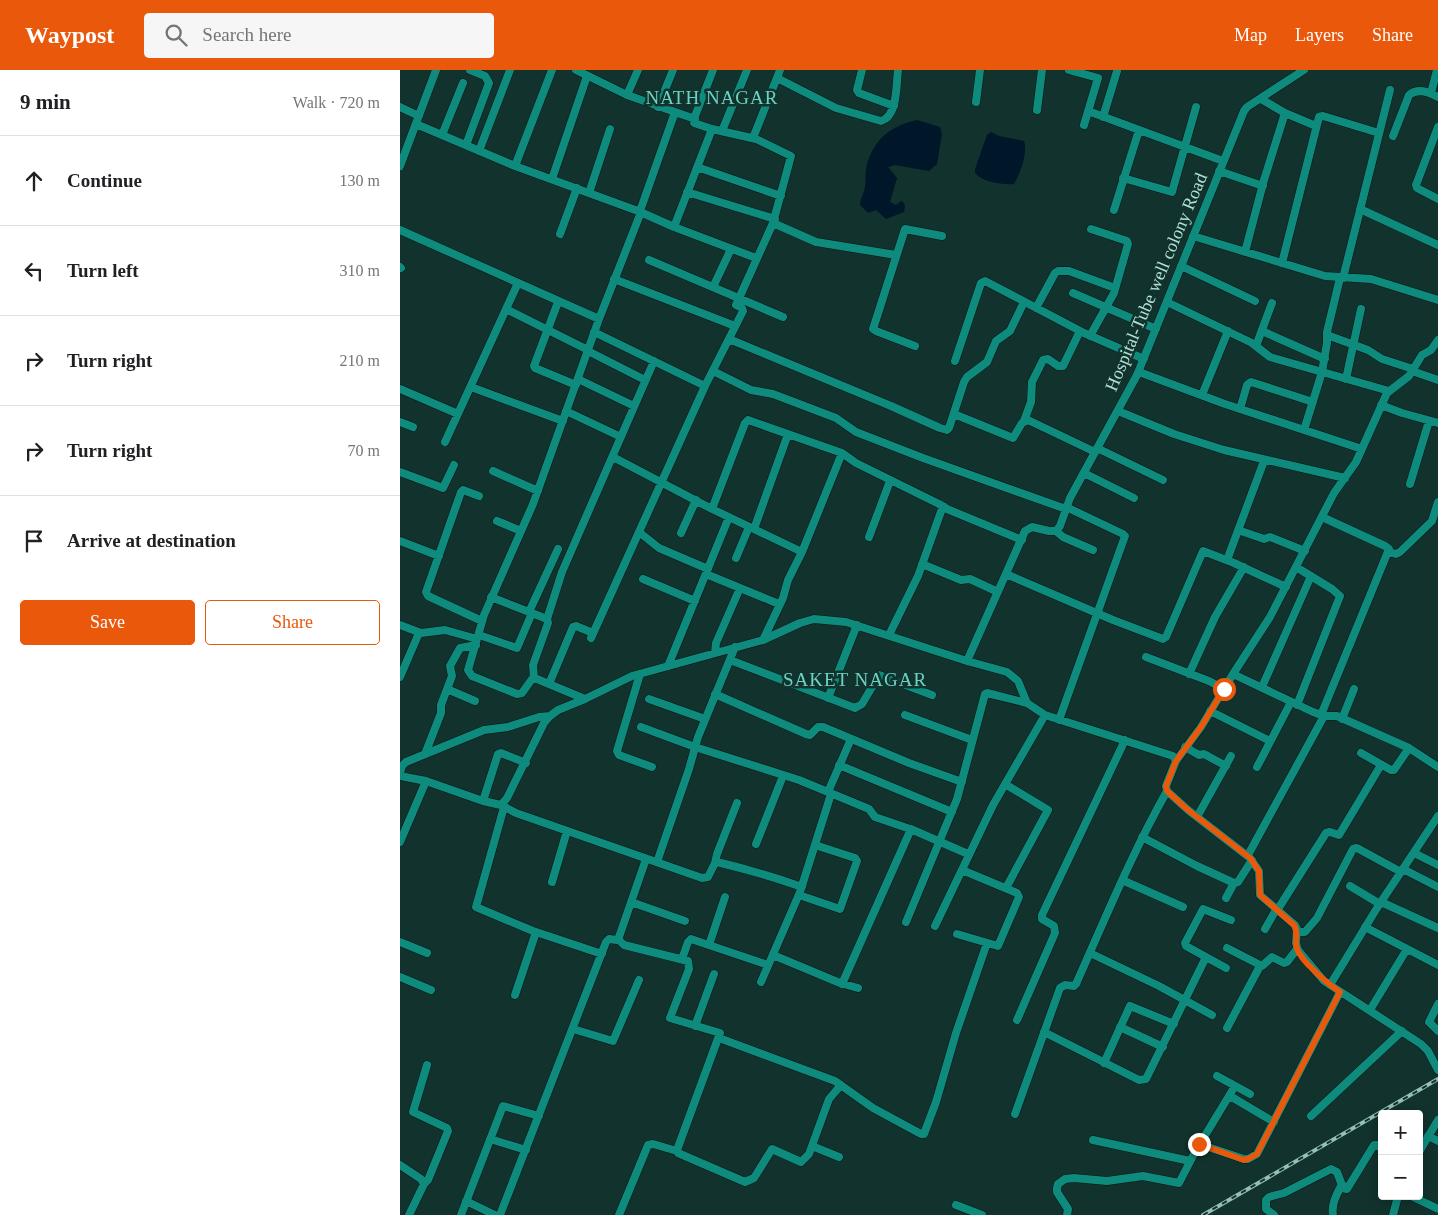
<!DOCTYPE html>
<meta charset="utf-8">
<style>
:root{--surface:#fff;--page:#f6f6f6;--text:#202124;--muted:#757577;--line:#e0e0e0;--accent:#ea580c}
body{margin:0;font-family:Georgia,serif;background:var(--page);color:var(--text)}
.controls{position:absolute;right:15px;bottom:15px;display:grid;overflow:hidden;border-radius:5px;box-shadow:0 2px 12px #0003}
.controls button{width:45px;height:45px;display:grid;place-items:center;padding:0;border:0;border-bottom:1px solid var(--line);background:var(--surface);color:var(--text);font:25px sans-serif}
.stop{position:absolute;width:15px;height:15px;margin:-11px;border:4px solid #ea580c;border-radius:50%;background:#fff}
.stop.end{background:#ea580c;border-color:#fff;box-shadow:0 1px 5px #0008}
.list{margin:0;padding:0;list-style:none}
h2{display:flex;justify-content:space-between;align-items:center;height:65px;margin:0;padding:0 20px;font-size:21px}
h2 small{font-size:16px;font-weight:400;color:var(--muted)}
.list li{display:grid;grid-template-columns:32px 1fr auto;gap:15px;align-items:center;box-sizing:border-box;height:90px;padding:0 20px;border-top:1px solid var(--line)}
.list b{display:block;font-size:19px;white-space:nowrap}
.list em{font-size:16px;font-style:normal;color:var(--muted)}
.actions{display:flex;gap:10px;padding:15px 20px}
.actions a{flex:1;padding:11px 0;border:1px solid var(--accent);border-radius:5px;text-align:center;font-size:18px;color:var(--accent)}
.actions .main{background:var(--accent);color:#fff}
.icon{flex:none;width:28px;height:28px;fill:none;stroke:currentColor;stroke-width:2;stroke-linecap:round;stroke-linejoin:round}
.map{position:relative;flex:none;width:1038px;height:1145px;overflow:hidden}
header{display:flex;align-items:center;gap:30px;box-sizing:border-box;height:70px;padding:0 25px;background:var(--accent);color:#fff}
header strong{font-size:24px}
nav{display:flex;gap:28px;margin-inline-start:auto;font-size:18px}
.search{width:350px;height:45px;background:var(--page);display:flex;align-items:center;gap:12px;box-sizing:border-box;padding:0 18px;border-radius:5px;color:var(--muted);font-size:19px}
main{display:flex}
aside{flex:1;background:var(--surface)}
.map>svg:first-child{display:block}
.water{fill:#001629}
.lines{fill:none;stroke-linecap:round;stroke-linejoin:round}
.minor-casing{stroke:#091715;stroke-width:9}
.minor{stroke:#0e8b7c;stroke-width:8}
.rail-casing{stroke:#93bfb6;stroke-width:4}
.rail{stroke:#11322d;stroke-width:2;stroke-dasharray:5.5;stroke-linecap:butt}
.route{stroke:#ea580c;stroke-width:6}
.labels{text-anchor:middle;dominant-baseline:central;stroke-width:5;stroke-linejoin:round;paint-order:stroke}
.street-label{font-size:18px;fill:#b2e0d7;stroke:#11322d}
.neighbourhood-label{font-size:19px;letter-spacing:1px;fill:#6cd3c2;stroke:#11322d}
</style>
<header>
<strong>Waypost</strong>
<div class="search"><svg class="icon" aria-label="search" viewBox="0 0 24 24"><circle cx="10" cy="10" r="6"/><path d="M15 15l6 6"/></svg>Search here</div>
<nav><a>Map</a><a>Layers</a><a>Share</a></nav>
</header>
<main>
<aside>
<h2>9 min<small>Walk · 720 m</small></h2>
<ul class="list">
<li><svg class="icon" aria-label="ahead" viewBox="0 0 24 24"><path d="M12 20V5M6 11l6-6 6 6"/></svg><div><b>Continue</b></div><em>130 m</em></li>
<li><svg class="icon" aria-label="left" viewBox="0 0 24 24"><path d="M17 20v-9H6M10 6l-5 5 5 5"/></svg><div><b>Turn left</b></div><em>310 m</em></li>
<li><svg class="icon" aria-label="right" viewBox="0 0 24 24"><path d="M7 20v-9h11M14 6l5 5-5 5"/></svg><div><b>Turn right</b></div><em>210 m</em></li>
<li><svg class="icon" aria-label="right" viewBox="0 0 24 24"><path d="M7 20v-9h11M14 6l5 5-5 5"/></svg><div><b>Turn right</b></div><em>70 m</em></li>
<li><svg class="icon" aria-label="arrive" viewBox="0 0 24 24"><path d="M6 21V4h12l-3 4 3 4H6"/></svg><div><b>Arrive at destination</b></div></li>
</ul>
<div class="actions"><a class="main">Save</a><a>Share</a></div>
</aside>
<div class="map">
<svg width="1038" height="1145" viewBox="0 0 1038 1145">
<rect width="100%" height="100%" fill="#11322d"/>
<!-- water -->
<path class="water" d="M 517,50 L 540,57 L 542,64 L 537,94 L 529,101 L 495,95 L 488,97 L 497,108 L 490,132 L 496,135 L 501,131 L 503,132 L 505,136 L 504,142 L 486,149 L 476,140 L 468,143 L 460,135 C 460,128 464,124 465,117 C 466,109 465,101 467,94 C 475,68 491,56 517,50 Z
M 591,62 L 599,66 L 624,71 C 628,83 620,104 614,114 C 603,115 582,112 575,103 L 575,99 L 587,65 Z"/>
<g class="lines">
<defs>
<path id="minor" d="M 176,0 L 227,25 L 295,49
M 313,0 L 295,46 L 294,53 L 312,59 L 356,69 L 391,86 L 373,153
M 462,0 L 457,20 L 459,23 L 494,36
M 669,0 L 698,8 L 684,55
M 377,8 L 436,38 L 481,51 C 498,46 496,15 498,0
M 1031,23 L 1037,0
M 227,25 L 238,0
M 861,29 L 885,43 L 916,56
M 576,32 L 580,0
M 0,37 L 19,46
M 258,37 L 273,0
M 637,40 L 642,0
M 688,41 L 823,91
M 703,47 L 717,1
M 16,54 L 115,96 L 238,141 L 274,157 L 356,188
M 1038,57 L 1016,115 L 1017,118 L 1038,129
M 322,61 L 347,0
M 42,65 L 63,13
M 993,66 L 1009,25 C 1017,18 1029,22 1038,27
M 353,68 L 380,0
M 66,75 L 89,13 L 85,6 L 70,0
M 79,81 L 110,0
M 0,96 L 36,0
M 115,96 L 152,0
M 297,97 L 381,126
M 819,101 L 863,116
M 723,108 L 772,122 L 796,37
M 152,109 L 187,6
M 287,122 L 375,149
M 189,123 L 210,59
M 960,139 L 1038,175
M 714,140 L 739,60
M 240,141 L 275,42
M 274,157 L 312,59
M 0,160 L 199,249
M 160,164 L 177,118
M 793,166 L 925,206 L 971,209 L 1038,230
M 845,182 L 864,110 L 885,43
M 249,190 L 383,247
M 882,193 L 919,47 L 923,46 L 979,63
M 781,196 L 855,231
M 0,197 L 1,198
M 943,208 L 990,20
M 214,209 L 335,256
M 313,217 L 331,179
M 673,223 L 756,259
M 158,232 L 134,296 L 135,298 L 176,315
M 767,232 L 852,273 L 870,287 L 989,321
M 636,238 L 655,203 L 658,201 L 669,201 L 715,218
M 106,239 L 188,280
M 862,261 L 925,289
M 194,262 L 305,316
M 927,265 L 968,280 L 982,289 L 1013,299
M 690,266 L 714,223 L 728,174 L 727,171 L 691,159
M 329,269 L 491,336 L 540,358 L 547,360 L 549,358 L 564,312 L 567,307 L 587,292 L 596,271 L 610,261 L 624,232
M 515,276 L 476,261 L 473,259 L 505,159 L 542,166
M 856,276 L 872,233
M 188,281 L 245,310
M 555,291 L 581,213 L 585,211 L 684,263 L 744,289
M 313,301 L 351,320 L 373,324 L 436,348 L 456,362 L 523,388 L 666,439
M 1012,301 L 1038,310
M 739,302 L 825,334 L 962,379
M 178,309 L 234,336
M 946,309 L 961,239
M 71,317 L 163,351
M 0,319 L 58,344
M 802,325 L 828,261
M 981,335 L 1002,343 L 1038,353
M 840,339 L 847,315 L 851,312 L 913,332
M 166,341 L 221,367
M 718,341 L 774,364 L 824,380 L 945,408
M 554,344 L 613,368 L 622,353 L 628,350 L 695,382
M 624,351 L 631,332 L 632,312 L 643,290 L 648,289 L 658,296 L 663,296 L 680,261
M 0,352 L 13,357
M 904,360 L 922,302 L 927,273 L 927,262 L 940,208
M 45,372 L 118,213
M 697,378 L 763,410
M 213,387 L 312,439 L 402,482
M 93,401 L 138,421
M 0,402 L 43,418 L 54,395
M 684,403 L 734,428
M 1010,414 L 1029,351
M 79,426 L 63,420 L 61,422 L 26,522 L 28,526 L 82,551
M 312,439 L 345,353 L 348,350 L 442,383 L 456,393 L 539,434 L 547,439 L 622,470
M 97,451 L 121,461
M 354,459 L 388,364
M 838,460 L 864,469 L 870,467 L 905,481
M 656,461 L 663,467 L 693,480
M 239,462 L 259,478 L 308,499
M 281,463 L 296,430
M 469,467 L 490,411
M 0,471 L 39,486
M 989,482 L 996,484 L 1000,482 L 1032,451 L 1038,432
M 336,488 L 349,457
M 827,490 L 864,391
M 522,494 L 561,510 L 570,509 L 598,522
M 896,497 L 932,519 L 940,526 L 897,635
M 306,504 L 379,534
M 606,504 L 713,550 L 763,569 L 766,567 L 803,481 L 834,493 L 886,517
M 243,509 L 295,531
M 91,527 L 147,549 L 162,502 L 254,291
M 129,542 L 158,479
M 0,555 L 21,563 L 45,560 L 77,569
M 79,565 L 117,578 L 132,543
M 489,565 L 518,506 L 543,436
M 191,568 L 305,316 L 343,241 L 342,238 L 336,235 L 373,153 L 416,172 L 496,185
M 363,570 L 383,528 L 388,510 L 402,482 L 442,383
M 315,583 L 316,573 L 340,518
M 746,587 L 809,611 L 824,619
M 330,590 L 455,638 L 462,634 L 479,605 L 532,625
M 567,591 L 625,461 L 632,457 L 649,461 L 656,461 L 660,456 L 670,428 L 737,305 L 844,41 L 847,37 L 904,0
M 268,596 L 329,447
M 240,604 L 217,681 L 219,685 L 252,697
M 789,604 L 815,547 L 844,497
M 833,604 L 870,547 L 934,423 L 956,392 L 987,323 L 1009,306 L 1022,285 L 1031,280 L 1038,270
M 0,607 L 19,563
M 134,609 L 133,595 L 148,553 L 147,549
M 149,614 L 173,557 L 176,556 L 193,563
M 862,617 L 911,506
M 47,619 L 75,631
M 315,624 L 406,664 L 410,665 L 418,657 L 423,657 L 509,693 L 562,712
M 428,628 L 457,555
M 185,629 L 137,609 L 132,609 L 122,623 L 117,624 L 72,606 L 68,600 L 84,545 L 133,434 L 199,249 L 241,142
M 249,629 L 305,649
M 810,641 L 870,671
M 505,645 L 572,670
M 921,645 L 989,479 L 985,476 L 922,447
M 942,649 L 954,619
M 659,650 L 725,466 L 723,464 L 666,437
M 241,657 L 295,677 L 399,710 L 469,739 L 475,747 L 513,760 L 568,784
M 785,677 L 799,685 L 804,684 L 826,696
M 961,683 L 991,700 L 994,700 L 1009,678
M 25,684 L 41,643 L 41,635 L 52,606 L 50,596 L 60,578 L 76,575
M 776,691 L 801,657 L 833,604 L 913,642 L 924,646 L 937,646 L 1009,678 L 1038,697
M 439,695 L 552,742
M 857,697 L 891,632
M 0,703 L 2,696 L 6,692 L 84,660 L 108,657 L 139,647 L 150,646
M 0,706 L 26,711 L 83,731 L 101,735 L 107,728 L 144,653 L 150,646 L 158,640 L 185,629 L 232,606 L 363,570 L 400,553 L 414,549 L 446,552 L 567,591 L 607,602 L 618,611 L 627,633 L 645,645 L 773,686 L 776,691 L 766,716 L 767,721 L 788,740 L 850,788 L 859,801 L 860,825 L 895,855 L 897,859 L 896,873 L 898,880 L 924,911 L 1021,974 L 1028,981 L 1038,1000
M 605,714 L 648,740 L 606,818
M 428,722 L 451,669
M 83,731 L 98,684 L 101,683 L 126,693
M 101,735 L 116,743 L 302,808 L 308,807 L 315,793 L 317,792 C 346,799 374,807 402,817
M 104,737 L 76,837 L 133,861 L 202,884
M 797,747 L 831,686
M 742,767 L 797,796 L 834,813 L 838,812 L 852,790
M 0,772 L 26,711
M 356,774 L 383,706
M 1014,783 L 1038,795
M 848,785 L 924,646
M 257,792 L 289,699 L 298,667 L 335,577
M 315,793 L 317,784 L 337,733
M 1003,799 L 1038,817
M 722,810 L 783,837
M 152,812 L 167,761
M 950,816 L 980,834
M 399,825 L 440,839 L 457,791 L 455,788 L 415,775
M 826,828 L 834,813
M 231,832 L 285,851
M 981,832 L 1038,858
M 878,839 L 926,763 L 930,762 L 939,765 L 981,695
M 506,852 L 557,729 L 585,624 L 587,623 L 627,633
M 535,856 L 593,735 L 645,645
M 965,857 L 1038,895
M 865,859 L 877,838
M 897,862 L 905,862 L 917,848 L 953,779 L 957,778 L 1001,802
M 557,864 L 598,876 L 619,827 L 617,823 L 562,800
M 218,869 L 224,875 L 288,891 L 289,899 L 270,948 L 320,963 L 277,1080 L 278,1083 L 345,1112 L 354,1108 L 372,1079 L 401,1092 L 409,1084 L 429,1029 L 441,1015
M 0,872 L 27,883
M 309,875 L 325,827
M 827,878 L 862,896 L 872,887 L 884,893 L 887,892 L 897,879
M 690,883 L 759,916 L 812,945
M 373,885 L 440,913 L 458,918
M 282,889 L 288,872 L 291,869 L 368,895
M 826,898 L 786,876 L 785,873 L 803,839 L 831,850
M 0,907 L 31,920
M 361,912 L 400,822 L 431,724
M 442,914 L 511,759
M 930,915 L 977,838 L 1038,746
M 115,925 L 136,862
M 1038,934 L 1029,952 L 1038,961
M 970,940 L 1007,879
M 617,950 L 655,863 L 654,856 L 642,849 L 642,845 L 725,670
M 295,956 L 314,904
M 720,957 L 763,977
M 827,958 L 860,896
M 173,959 L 213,971 L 239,910
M 644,962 L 739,1010 L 746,1009 L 806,887
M 319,968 L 435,1011 L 473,1038 L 521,1064 L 524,1064 L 536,1032 L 556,963 L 587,873
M 704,993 L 730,936 L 774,954
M 817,1006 L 850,1024
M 830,1026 L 874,1052
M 615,1044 L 660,918 L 665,915 L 674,916 L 676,914 C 705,849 732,783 767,721
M 911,1046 L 1002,961
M 1028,1066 L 1038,1071
M 90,1069 L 126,1080
M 693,1070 L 790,1091
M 799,1074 L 844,1089 L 848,1089 L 857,1084 L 940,922
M 412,1076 L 439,1087
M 1019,1082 L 1038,1050
M 0,1095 L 21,1109 L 24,1114 L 9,1145
M 24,1114 L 28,1110 L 48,1061 L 47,1058 L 13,1042 L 27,995
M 1011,1126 L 1038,1139
M 66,1131 L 95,1145
M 556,1135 L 582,1145
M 61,1145 L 103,1036 L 139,1046
M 100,1145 L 206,872 L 209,869 L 217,870 L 219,867 L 246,789
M 219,1145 L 248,1075 L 253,1074 L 277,1081
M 667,1145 L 668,1139 L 657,1122 L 657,1118 L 658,1114 L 665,1109 L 674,1108 L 707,1111 L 743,1106 L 779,1113 L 795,1082 L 835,1016
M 874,1145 L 866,1139 L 866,1130 L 869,1127 L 884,1123 L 931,1099 L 937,1102 L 943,1118 L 947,1119 L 974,1075 L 977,1075 L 982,1077
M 933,1145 C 931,1134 937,1124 942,1114
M 993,1145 L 998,1126"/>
</defs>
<!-- minor casing -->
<use href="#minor" class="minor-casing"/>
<!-- minor -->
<use href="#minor" class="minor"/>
<defs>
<path id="rail" d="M 803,1145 L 1038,1009"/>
</defs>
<!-- rail casing -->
<use href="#rail" class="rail-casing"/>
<!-- rail -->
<use href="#rail" class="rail"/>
</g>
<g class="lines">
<!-- route -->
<path class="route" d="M 799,1074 L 844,1090 L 848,1089 L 857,1084 L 940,922 C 928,914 902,892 897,879 C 894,871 899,863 894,855 L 860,825 L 859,801 L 850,788 L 788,740 L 767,721 L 766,716 L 776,691 L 801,657 L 824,619"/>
</g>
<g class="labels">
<!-- street labels -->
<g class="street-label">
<text transform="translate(756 212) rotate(-67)">Hospital-Tube well colony Road</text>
</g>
<!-- neighbourhood labels -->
<g class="neighbourhood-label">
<text x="312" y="27">NATH NAGAR</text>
<text x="455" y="609">SAKET NAGAR</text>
</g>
</g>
</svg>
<div class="controls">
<button>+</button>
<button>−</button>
</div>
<div class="stop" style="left:824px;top:619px"></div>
<div class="stop end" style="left:799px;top:1074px"></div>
</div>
</main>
